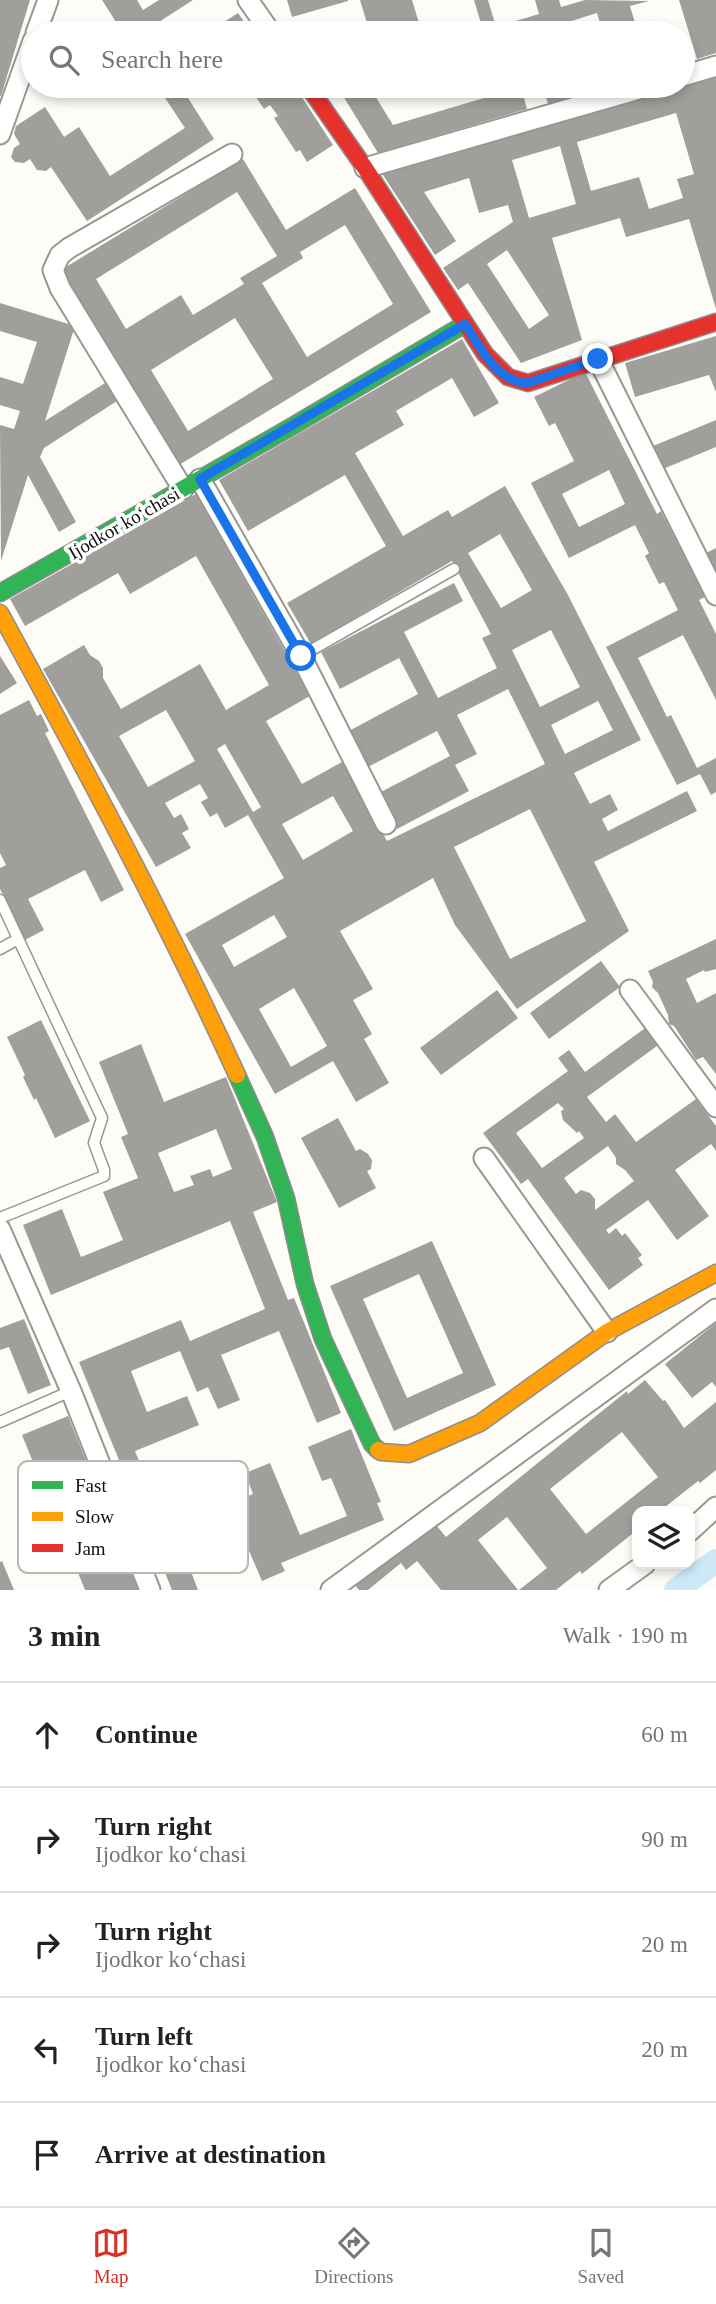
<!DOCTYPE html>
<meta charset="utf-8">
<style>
:root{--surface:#fff;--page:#f6f6f6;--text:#222;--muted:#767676;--line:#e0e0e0;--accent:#d93025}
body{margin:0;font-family:Georgia,serif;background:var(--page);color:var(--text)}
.controls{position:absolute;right:21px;bottom:21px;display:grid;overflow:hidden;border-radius:14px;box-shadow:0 4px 10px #0003}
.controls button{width:63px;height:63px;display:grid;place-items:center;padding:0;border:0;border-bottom:2px solid var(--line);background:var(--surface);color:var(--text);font:35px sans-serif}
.stop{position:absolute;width:21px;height:21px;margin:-16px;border:5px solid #1a73e8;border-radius:50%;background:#fff}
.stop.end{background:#1a73e8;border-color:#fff;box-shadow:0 2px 7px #0008}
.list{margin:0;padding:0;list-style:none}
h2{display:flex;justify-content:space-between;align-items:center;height:91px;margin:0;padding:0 28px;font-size:30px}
h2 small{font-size:23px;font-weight:400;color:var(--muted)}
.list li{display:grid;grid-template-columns:46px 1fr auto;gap:21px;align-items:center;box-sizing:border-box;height:105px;padding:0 28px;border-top:2px solid var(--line)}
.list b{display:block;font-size:26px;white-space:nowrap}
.list p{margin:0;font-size:23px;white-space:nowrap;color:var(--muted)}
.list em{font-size:23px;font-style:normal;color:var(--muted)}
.icon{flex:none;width:38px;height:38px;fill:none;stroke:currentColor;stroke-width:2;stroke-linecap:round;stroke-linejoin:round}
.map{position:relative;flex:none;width:716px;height:1590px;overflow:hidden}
.search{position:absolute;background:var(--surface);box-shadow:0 4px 10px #0003;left:21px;right:21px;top:21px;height:77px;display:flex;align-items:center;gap:18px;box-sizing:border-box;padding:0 24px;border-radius:38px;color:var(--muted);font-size:26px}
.sheet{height:616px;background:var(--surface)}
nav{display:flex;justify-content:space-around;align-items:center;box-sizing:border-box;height:98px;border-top:2px solid var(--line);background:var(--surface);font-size:19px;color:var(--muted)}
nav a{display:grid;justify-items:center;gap:4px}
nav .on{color:var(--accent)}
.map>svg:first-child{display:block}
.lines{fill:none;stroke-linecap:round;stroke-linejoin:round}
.canal{stroke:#cde8f7;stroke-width:24}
.building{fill:#a19f9c;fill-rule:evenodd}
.lane-casing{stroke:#979795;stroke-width:13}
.street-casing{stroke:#979795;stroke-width:23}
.fast-casing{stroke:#8e8d8b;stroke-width:19}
.slow-casing{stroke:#8e8d8b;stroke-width:19}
.jam-casing{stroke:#8e8d8b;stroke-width:19}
.lane{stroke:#fffffe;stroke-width:10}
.street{stroke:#fffffe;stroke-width:19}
.fast{stroke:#30b455;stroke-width:16}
.slow{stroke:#ff9f0a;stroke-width:16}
.jam{stroke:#e5322d;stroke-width:16}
.route{stroke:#1a73e8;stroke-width:9}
.labels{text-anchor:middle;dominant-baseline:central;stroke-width:7;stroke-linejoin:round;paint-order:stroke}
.street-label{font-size:19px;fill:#111;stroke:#fff}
.key{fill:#fff;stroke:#b8b8b8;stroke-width:2}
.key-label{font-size:19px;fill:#111}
</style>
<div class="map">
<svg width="716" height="1590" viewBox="0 0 716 1590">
<rect width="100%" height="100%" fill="#fdfcf7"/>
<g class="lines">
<!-- canal -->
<path class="canal" d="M 676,1590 L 716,1561"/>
</g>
<!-- building -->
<path class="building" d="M 0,0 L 30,0 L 1,96 L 0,96 Z
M 102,0 L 137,0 L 143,10 L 159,0 L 193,0 L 148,29 L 150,33 L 123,33 Z
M 287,0 L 348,0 L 348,1 L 292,17 Z
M 360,0 L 412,0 L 422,33 L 370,33 Z
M 474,0 L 488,0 L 496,27 L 539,14 L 535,0 L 559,0 L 561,7 L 585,0 L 649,1 L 630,6 L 638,33 L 603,33 L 597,13 L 543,30 L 544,33 L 476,33 L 483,30 Z
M 679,0 L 716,0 L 716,53 L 697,59 Z
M 238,13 L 249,29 L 251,27 L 255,33 L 207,33 Z
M 716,72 L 716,309 L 689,219 L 626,237 L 620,218 L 552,238 L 582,340 L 521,363 L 468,283 L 458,290 L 443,268 L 513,222 L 508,205 L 479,213 L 469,178 L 424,192 L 456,241 L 435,255 L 381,172 L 670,86 L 683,86 L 683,82 ZM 676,113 L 694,174 L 677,179 L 683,198 L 649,209 L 639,177 L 591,191 L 577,142 ZM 560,146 L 576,204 L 529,218 L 512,160 ZM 507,250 L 549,315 L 529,329 L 487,264 Z
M 157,86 L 189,86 L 194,94 L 188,98 L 214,139 L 87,221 L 51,167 L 46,171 L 37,170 L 30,159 L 24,163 L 15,162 L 11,157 L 14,148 L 20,144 L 14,134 L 16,126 L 45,107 L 64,137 L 79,127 L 110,176 L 185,128 Z
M 244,86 L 289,86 L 292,91 L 296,88 L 333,145 L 307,162 L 300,150 L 296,152 L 274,118 L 278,116 L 270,105 L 264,109 L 250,88 L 247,90 Z
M 337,86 L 369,86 L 393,125 L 521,87 L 527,109 L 378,153 Z
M 543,86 L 606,86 L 548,104 Z
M 243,159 L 286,230 L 355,188 L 431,312 L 179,465 L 61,270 ZM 237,192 L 277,256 L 240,278 L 244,284 L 193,315 L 181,295 L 126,329 L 96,279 ZM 345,225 L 393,304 L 307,357 L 262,283 L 303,258 L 300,252 ZM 235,318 L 273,379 L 188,431 L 151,370 Z
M 0,303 L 75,326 L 45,421 L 105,383 L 117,401 L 44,448 L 40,457 L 76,522 L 59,532 L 28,475 L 1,561 L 0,425 L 14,429 L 20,411 L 0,405 L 0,377 L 23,384 L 37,342 L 0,331 Z
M 716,336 L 716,392 L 709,375 L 635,397 L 625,363 Z
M 462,339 L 499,403 L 474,417 L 452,378 L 396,411 L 404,425 L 355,453 L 403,536 L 448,510 L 452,517 L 505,486 L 568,595 L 641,740 L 574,773 L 590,804 L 610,794 L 618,810 L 602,819 L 608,831 L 687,791 L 697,811 L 594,862 L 629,931 L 517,1009 L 455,925 L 433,878 L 340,931 L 373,989 L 353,1000 L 372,1034 L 364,1039 L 389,1083 L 356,1102 L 333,1061 L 275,1094 L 185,934 L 284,878 L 248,815 L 225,828 L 217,813 L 210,817 L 201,802 L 208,798 L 200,784 L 165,803 L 174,818 L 181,814 L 189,829 L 182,833 L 191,848 L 156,867 L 43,669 L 84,645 L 90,655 L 99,661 L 103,668 L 103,678 L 121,709 L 200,664 L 226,710 L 269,685 L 196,556 L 130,594 L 118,573 L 25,626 L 10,599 L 196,494 L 310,696 L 266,721 L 302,784 L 342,762 L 387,841 L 545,764 L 508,689 L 457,715 L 477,754 L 455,765 L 469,791 L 397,829 L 379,793 L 450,756 L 437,731 L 366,768 L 347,732 L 418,694 L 399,658 L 340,689 L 321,652 L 454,583 L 463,601 L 404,632 L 438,698 L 497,668 L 482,638 L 491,634 L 452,561 L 311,644 L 287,603 L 386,546 L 345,475 L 248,531 L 219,480 ZM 500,534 L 532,590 L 501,608 L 468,553 ZM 551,630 L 580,687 L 540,707 L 512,650 ZM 598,701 L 613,730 L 565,754 L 551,725 ZM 166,710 L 195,761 L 148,787 L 119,736 ZM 225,744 L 261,807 L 253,812 L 217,749 ZM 333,796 L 353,831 L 303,860 L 282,824 ZM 530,809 L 586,921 L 510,959 L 454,847 ZM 274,915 L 287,937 L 234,967 L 222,945 ZM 294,988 L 327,1046 L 291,1067 L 259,1009 Z
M 585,372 L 657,514 L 661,511 L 705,597 L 699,600 L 716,634 L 716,700 L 683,635 L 638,658 L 667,717 L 671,715 L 697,768 L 716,758 L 716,792 L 711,795 L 700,774 L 677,785 L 606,647 L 678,610 L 664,582 L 659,584 L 645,556 L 649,553 L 635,525 L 569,558 L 531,483 L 574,461 L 555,423 L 549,426 L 534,397 ZM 609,470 L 625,504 L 579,527 L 562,494 Z
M 716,420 L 716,447 L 663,469 L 653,446 Z
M 716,548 L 716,572 L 706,553 Z
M 0,656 L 17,683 L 0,694 Z
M 29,700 L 37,716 L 41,714 L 49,731 L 45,733 L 124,890 L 101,902 L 85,870 L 28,899 L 44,930 L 25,940 L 0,889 L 0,868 L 6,865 L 0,853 L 0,715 Z
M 716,939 L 716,969 L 705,972 L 704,970 L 686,979 L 697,1003 L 716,993 L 716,1074 L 703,1057 L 696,1060 L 674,1026 L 669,1024 L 668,1015 L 658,993 L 652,987 L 653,982 L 648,971 Z
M 601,961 L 620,987 L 549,1039 L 530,1013 Z
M 497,990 L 518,1018 L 441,1075 L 420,1048 Z
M 41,1020 L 90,1121 L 55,1138 L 36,1098 L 34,1100 L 23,1077 L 25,1075 L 7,1037 Z
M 648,1026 L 661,1043 L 587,1097 L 606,1122 L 615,1114 L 636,1142 L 696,1099 L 716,1126 L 716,1151 L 711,1144 L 675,1170 L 709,1216 L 677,1240 L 648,1200 L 606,1230 L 609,1234 L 616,1228 L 622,1236 L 625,1233 L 642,1255 L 638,1258 L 643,1265 L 609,1290 L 528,1179 L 521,1184 L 483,1133 L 568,1071 L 558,1058 L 569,1050 L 585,1072 ZM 558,1103 L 564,1109 L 561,1111 L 563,1120 L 577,1133 L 579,1131 L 584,1138 L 542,1168 L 516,1133 ZM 608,1146 L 616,1158 L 616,1164 L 625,1170 L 634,1181 L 595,1210 L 595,1199 L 590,1193 L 581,1190 L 576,1194 L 564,1178 Z
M 141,1044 L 164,1102 L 226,1077 L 277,1202 L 253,1212 L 288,1300 L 294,1298 L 341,1413 L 317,1423 L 279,1331 L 221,1355 L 240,1400 L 218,1409 L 208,1387 L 197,1392 L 180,1351 L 131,1371 L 147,1412 L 187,1396 L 199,1425 L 135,1451 L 149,1485 L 181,1472 L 199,1516 L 253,1494 L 245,1473 L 270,1463 L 300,1535 L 347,1516 L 331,1478 L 322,1481 L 308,1447 L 351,1429 L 381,1502 L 377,1503 L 384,1520 L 281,1563 L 285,1571 L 262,1581 L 247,1546 L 190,1569 L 198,1590 L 172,1590 L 79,1362 L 181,1320 L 190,1341 L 265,1309 L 230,1221 L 51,1295 L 23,1225 L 62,1209 L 81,1257 L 123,1240 L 103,1192 L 138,1178 L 121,1137 L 128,1134 L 99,1062 ZM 216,1129 L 232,1169 L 213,1177 L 210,1169 L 190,1176 L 194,1185 L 174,1192 L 158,1153 Z
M 338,1118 L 356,1151 L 360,1149 L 368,1154 L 372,1160 L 371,1169 L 367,1171 L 376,1188 L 339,1208 L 301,1138 Z
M 432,1241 L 496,1385 L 394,1431 L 330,1286 ZM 419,1274 L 463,1373 L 407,1398 L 363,1299 Z
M 24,1319 L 51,1385 L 28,1394 L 9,1347 L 0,1350 L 0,1328 Z
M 716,1323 L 716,1387 L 712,1382 L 692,1398 L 665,1364 Z
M 645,1380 L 663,1401 L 665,1400 L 684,1428 L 716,1402 L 716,1470 L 700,1483 L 698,1481 L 660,1511 L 637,1511 L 637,1530 L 582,1574 L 580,1571 L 556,1590 L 519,1590 L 547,1568 L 507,1517 L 478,1540 L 518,1590 L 441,1590 L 417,1561 L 406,1570 L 401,1563 L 368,1590 L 359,1590 L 351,1580 L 432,1520 L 446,1537 L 627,1391 L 628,1394 ZM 622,1432 L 658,1477 L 586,1534 L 550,1489 Z
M 68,1416 L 97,1487 L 138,1590 L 85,1590 L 22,1435 Z
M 2,1561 L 14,1590 L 0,1590 L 0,1562 Z"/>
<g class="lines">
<defs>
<path id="lane" d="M 301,656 L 454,569
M 0,900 L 102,1118 L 94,1143 L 104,1170 L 104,1176 L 0,1218
M 0,949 L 18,939
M 0,1422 L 71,1391"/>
<path id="street" d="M 248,0 L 271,33
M 36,33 L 48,0
M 683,76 L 716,66
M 0,134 L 33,41
M 365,168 L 649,86
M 598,359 L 716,595
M 200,479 L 301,656 L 386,824
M 183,489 L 60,288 L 53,270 L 60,255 L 69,248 L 232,154
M 630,990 L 716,1107
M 484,1158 L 607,1332
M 0,1229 L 71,1391 L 150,1590
M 690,1531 L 716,1507
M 331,1590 L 716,1309
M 609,1590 L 645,1564"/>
<path id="fast" d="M 0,593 L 291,427 L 465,324
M 237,1075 L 265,1137 L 286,1198 L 305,1284 L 323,1339 L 372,1444 L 378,1450"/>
<path id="slow" d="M 0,613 C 83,765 165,917 237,1075
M 378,1450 L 381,1452 L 409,1454 L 480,1423 L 607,1332 L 716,1273"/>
<path id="jam" d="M 308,86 L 365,168 L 485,354 L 508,377 L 528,383 L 716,322"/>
</defs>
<!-- lane casing -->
<use href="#lane" class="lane-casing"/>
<!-- street casing -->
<use href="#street" class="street-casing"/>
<!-- fast casing -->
<use href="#fast" class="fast-casing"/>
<!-- slow casing -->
<use href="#slow" class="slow-casing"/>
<!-- jam casing -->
<use href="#jam" class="jam-casing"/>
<!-- lane -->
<use href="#lane" class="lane"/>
<!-- street -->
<use href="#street" class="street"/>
<!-- fast -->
<use href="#fast" class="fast"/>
<!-- slow -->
<use href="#slow" class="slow"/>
<!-- jam -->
<use href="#jam" class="jam"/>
</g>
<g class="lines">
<!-- route -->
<path class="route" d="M 301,656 L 200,479 L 465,324 C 481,348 496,382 528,383 L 598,359"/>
</g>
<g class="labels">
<!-- street labels -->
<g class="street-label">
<text transform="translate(124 523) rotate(-30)">Ijodkor koʻchasi</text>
</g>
</g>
<!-- legend -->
<rect x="18" y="1461" width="230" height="112" rx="10" class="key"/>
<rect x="32" y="1481" width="31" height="8" fill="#30b455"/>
<rect x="32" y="1512" width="31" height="9" fill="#ff9f0a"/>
<rect x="32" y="1544" width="31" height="8" fill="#e5322d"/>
<g class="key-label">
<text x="75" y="1492">Fast</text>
<text x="75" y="1523">Slow</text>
<text x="75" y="1555">Jam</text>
</g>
</svg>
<div class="controls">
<button><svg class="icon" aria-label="layers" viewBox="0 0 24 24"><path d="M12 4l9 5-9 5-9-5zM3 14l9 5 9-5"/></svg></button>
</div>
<div class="stop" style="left:301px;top:656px"></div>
<div class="stop end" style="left:598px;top:359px"></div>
<div class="search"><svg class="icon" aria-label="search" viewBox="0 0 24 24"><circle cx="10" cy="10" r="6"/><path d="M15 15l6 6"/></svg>Search here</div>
</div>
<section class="sheet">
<h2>3 min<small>Walk · 190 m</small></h2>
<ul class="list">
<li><svg class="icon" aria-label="ahead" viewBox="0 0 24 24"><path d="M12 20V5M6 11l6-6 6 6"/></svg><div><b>Continue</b></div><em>60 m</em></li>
<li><svg class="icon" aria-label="right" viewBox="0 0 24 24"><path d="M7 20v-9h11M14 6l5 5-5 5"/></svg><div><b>Turn right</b><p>Ijodkor koʻchasi</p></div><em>90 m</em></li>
<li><svg class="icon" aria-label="right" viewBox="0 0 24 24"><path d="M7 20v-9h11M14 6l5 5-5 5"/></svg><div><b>Turn right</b><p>Ijodkor koʻchasi</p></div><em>20 m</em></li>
<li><svg class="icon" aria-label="left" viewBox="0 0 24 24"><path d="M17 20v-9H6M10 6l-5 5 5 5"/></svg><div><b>Turn left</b><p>Ijodkor koʻchasi</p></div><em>20 m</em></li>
<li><svg class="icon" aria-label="arrive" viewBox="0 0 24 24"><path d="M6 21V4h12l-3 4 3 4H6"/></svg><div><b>Arrive at destination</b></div></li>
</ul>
</section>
<nav>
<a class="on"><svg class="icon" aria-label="map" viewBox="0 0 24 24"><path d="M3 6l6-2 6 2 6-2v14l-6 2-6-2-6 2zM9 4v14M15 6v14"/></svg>Map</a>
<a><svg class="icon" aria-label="directions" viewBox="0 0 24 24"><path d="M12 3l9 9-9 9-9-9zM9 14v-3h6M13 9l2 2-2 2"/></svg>Directions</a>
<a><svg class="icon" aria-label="saved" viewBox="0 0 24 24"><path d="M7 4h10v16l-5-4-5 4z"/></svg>Saved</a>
</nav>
